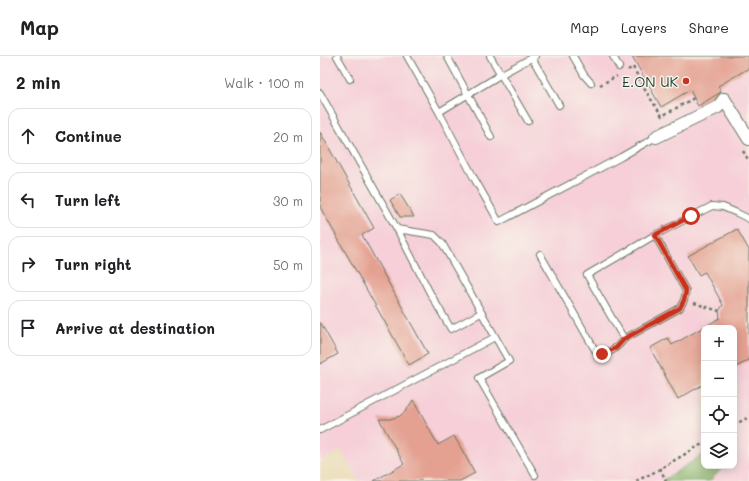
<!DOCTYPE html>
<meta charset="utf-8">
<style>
:root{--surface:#fff;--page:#f2f2f2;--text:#202124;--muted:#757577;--line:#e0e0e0}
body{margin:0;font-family:Mali,sans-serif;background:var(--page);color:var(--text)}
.controls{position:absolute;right:12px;bottom:12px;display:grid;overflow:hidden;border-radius:8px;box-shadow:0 2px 10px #0003}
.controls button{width:36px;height:36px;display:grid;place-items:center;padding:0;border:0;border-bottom:1px solid var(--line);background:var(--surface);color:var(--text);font:20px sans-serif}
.stop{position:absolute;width:12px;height:12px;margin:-9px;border:3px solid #c8321e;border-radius:50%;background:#fff}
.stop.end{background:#c8321e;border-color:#fff;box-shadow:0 1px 4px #0008}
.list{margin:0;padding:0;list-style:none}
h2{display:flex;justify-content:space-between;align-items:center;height:52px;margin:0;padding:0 16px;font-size:17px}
h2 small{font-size:13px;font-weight:400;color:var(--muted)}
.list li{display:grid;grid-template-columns:26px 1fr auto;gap:12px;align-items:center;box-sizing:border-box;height:56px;margin:0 8px 8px;padding:0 8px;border:1px solid var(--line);border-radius:12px}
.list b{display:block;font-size:15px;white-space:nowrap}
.list em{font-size:13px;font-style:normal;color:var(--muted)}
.icon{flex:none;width:22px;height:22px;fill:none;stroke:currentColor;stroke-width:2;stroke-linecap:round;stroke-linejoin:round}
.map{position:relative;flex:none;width:429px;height:425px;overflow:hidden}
header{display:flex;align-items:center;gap:24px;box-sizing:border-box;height:56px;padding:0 20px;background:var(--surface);border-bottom:1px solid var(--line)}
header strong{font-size:19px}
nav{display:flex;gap:22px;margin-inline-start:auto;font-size:14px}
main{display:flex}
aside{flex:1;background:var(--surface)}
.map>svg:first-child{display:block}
.built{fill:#f6cfd8;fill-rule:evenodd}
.forest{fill:#8db66d;stroke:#567a50}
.building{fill:#e4a192}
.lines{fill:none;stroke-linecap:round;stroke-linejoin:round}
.lane-casing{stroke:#677563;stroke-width:8}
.street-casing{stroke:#677563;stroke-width:14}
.path{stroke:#677563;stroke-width:2.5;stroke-dasharray:3 3;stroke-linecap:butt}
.lane{stroke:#fff;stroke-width:6}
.street{stroke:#fff;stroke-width:12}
.route{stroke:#c8321e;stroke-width:5}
.poi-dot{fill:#c8321e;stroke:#f7f3e8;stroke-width:1.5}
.labels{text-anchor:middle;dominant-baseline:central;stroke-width:3;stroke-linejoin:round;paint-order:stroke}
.poi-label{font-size:14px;fill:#1f3d34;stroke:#f7f3e8;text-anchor:end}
</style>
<header>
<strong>Map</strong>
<nav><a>Map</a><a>Layers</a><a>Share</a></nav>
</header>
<main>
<aside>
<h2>2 min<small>Walk · 100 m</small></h2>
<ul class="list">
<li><svg class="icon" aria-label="ahead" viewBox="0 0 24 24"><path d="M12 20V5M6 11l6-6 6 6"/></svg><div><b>Continue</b></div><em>20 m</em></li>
<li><svg class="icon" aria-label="left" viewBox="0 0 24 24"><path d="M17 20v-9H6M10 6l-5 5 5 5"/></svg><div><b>Turn left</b></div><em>30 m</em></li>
<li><svg class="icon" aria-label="right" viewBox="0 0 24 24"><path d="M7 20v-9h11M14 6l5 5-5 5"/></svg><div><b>Turn right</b></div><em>50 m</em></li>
<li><svg class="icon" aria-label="arrive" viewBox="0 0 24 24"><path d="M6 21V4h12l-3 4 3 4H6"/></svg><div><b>Arrive at destination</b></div></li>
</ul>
</aside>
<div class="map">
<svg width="429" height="425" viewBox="0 0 429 425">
<rect width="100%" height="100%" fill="#f7f3e8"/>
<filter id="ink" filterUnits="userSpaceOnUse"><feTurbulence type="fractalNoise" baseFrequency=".025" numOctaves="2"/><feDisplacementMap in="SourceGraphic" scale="8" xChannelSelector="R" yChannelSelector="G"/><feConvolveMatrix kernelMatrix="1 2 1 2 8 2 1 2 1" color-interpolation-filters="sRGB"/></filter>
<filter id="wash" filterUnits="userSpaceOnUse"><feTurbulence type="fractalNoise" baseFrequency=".012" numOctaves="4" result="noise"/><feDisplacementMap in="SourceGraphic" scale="16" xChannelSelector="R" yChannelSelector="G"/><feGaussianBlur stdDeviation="0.9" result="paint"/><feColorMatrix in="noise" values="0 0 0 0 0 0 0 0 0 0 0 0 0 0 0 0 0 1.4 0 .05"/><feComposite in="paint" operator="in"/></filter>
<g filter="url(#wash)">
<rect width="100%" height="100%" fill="#ecdebb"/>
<!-- built -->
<path class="built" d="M 0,0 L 429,0 L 429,425 L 40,425 L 20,394 L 0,406 ZM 384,272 L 414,272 L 414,410 L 384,410 Z"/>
<!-- forest -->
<path class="forest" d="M 384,398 L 384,410 L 404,410 L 390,425 L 342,425 Z"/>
<g id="blocks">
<!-- building -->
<path class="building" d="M 312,0 L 429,0 L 429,12 L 398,30 L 401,36 L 378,50 L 370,34 L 341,51 Z
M 0,76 L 54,172 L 42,179 L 108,298 L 89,309 L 0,151 Z
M 80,138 L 94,161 L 80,161 L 70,144 Z
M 417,173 L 429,194 L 429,304 L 414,312 L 414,272 L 384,272 L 384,328 L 358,343 L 330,292 L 348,282 L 352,289 L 400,262 L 399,255 L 403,249 L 385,216 L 379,219 L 368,200 Z
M 0,266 L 18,298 L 0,308 Z
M 93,344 L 118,389 L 134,380 L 155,417 L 140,425 L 54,425 L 84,408 L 59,363 L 70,363 L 80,360 L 86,355 Z"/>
</g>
</g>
<g filter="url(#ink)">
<use href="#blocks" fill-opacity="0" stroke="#677563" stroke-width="1"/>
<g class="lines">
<defs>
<path id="lane" d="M 17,0 L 30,23
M 87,0 L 119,56 L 154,122 L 179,166 L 301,101 L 336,81
M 127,0 L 171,81
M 170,0 L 208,65
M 211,0 L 239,49
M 253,0 L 264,19 L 271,27
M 293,0 L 299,11
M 0,37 L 77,173 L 110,237 L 131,273 L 161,257
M 119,56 L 180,19 L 215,0
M 77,173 L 114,179 L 122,187 L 189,305 L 159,322 L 215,419
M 335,179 L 366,235 L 364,244 L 360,252 L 304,283 L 267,219 L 335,179 L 392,150 L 403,151 L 417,157 L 429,163
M 220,198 L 275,294 L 278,297 C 289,299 298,291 304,283
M 0,374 L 175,281"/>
<path id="street" d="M 336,81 L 398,51 L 404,43 L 429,83"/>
</defs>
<!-- lane casing -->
<use href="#lane" class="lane-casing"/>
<!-- street casing -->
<use href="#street" class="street-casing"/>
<!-- path -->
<path class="path" d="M 308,14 L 313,11 L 325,34 L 342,60 L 374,42
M 280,29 L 297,20
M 423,95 L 429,105
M 374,247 L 399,255
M 414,369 L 429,361
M 340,412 L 346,425
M 316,425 L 331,418 L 384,387"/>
<!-- lane -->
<use href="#lane" class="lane"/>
<!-- street -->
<use href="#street" class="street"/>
</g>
</g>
<g class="lines" filter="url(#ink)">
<!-- route -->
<path class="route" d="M 282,298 L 285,297 L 296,292 L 304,283 L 360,252 L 364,244 L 366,235 L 335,179 L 371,160"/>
</g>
<!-- markers -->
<circle class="poi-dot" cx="366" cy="25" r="4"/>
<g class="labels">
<!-- poi labels -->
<g class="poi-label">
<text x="358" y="25">E.ON UK</text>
</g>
</g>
</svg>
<div class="controls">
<button>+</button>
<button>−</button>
<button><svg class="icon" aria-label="locate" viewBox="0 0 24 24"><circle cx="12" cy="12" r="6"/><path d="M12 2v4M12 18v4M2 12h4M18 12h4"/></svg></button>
<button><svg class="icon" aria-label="layers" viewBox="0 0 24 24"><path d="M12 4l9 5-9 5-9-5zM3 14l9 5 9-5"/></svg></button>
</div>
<div class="stop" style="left:371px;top:160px"></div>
<div class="stop end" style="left:282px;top:298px"></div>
</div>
</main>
